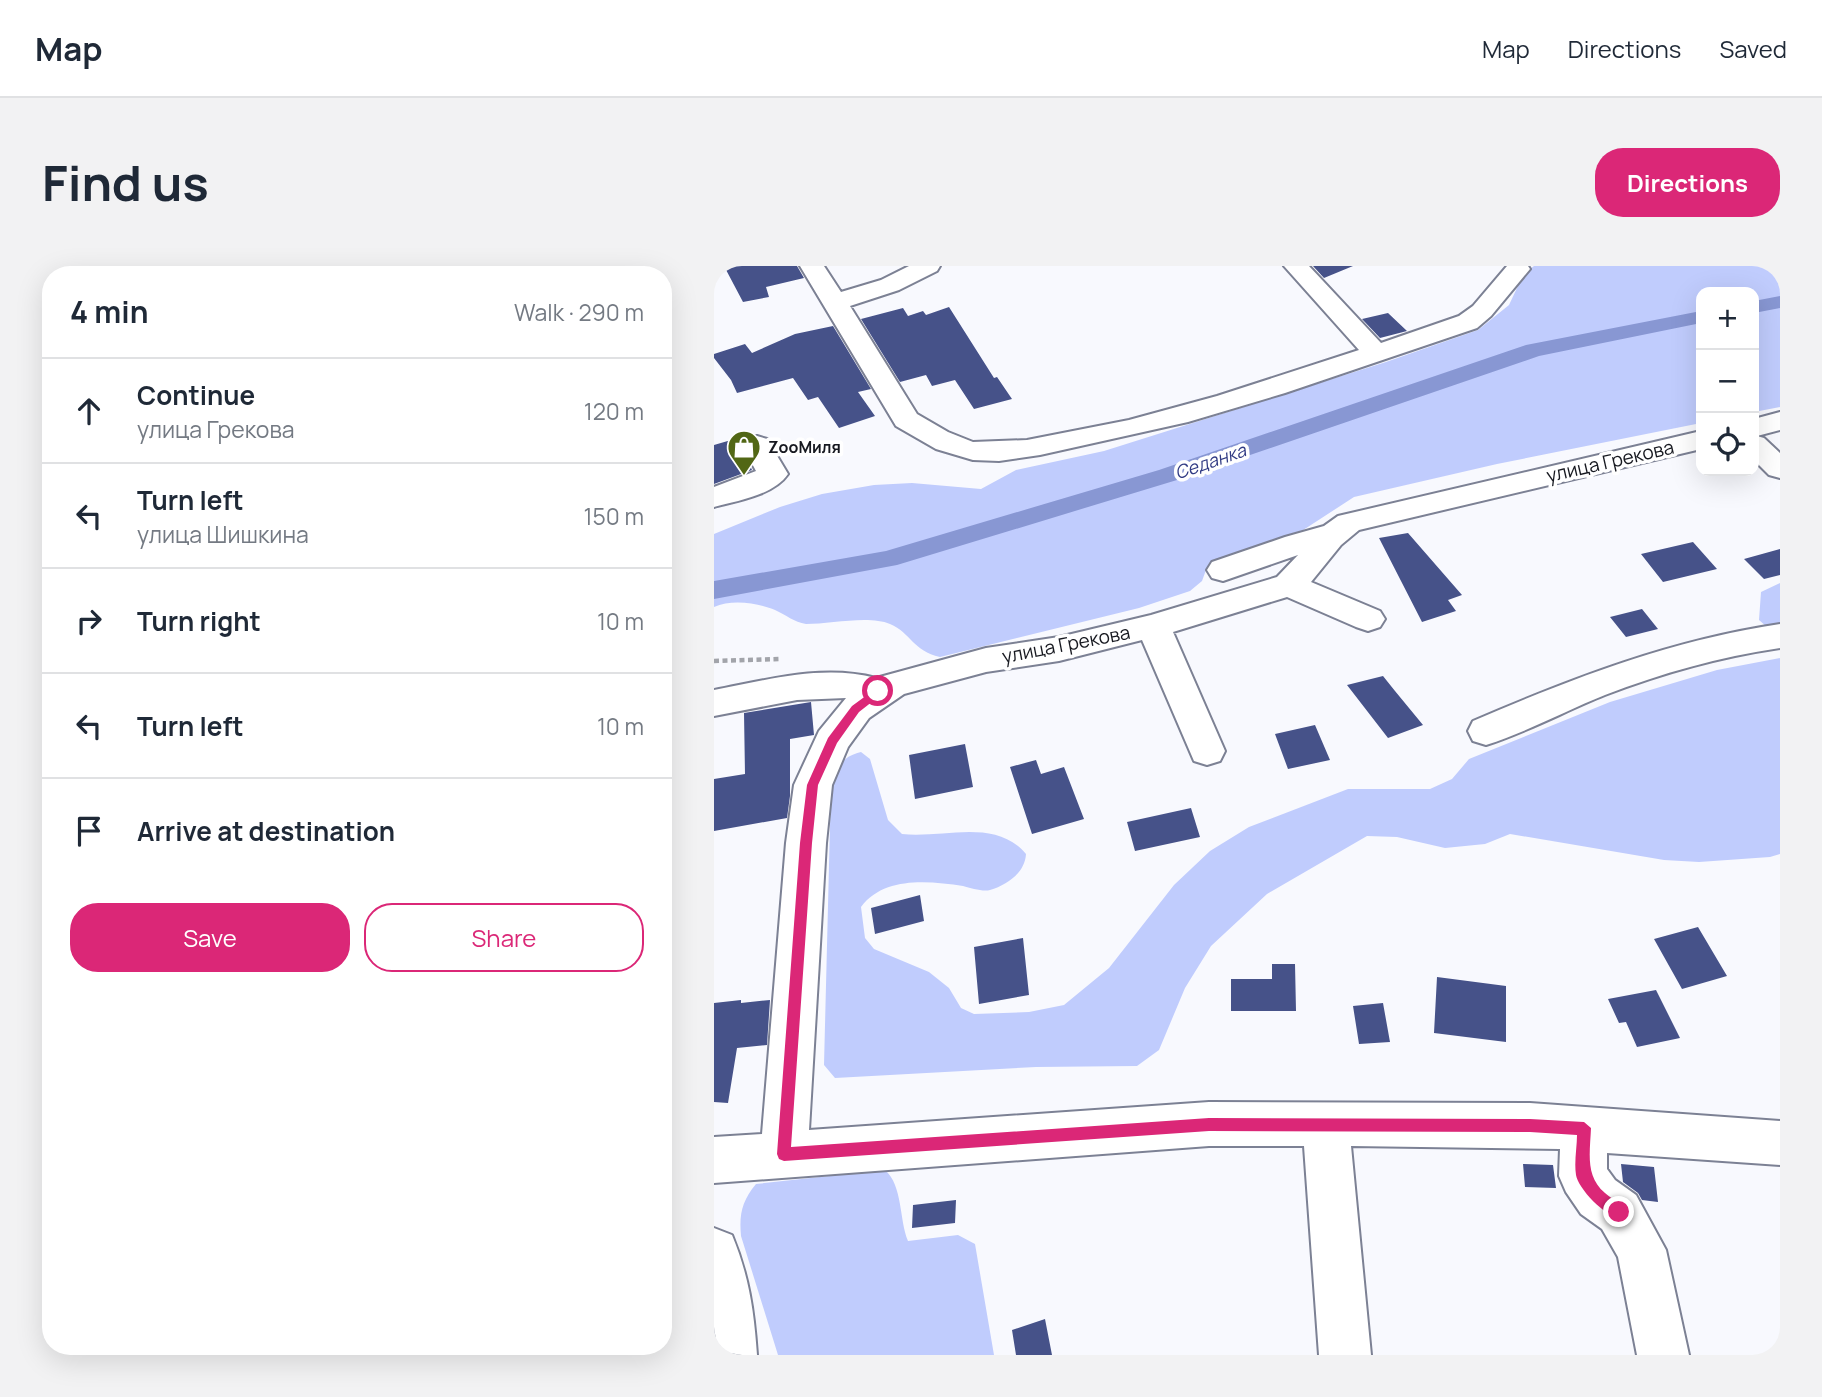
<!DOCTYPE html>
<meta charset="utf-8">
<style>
:root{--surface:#fff;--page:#f2f2f3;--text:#1f2937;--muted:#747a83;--line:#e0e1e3;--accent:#db2777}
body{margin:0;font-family:Manrope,sans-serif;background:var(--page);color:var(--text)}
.controls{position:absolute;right:21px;top:21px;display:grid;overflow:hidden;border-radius:14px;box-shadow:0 7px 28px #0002}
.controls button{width:63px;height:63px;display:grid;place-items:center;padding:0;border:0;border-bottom:2px solid var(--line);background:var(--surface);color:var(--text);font:35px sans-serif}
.stop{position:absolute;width:21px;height:21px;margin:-16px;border:5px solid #db2777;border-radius:50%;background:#fff}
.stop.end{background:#db2777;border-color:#fff;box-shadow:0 2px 7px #0008}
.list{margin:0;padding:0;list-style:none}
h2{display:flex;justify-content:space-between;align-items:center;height:91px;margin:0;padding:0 28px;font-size:30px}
h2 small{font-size:23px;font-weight:400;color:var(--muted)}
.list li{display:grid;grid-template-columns:46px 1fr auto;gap:21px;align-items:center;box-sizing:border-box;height:105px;padding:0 28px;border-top:2px solid var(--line)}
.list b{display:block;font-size:26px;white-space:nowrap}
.list p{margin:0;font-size:23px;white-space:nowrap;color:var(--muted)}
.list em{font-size:23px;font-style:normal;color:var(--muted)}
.actions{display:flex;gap:14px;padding:21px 28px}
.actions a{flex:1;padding:16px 0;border:2px solid var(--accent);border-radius:28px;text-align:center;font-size:24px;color:var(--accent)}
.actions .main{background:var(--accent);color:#fff}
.icon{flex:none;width:38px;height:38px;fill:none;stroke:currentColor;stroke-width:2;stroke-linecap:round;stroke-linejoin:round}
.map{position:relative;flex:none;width:1066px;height:1089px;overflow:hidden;border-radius:28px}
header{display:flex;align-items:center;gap:42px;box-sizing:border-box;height:98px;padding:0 35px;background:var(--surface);border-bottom:2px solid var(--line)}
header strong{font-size:33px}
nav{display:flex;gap:38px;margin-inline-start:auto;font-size:24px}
.intro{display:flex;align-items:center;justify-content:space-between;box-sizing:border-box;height:168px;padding:0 42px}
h1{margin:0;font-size:49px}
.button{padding:18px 32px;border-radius:28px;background:var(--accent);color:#fff;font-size:24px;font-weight:700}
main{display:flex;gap:42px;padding:0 42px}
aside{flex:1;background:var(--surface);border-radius:28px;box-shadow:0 7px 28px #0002}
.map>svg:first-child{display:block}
.green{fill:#c0ccfd}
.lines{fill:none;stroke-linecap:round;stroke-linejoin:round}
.canal{fill:#8897d3;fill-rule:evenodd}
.building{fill:#465289}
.minor-casing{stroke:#7c8194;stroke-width:4}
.path{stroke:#a2a4aa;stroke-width:4.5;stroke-dasharray:5 3.5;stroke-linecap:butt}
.minor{fill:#fff;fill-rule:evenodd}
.route{fill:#db2777}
.labels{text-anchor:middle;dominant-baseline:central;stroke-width:7;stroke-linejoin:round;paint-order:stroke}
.far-poi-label{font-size:16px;font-weight:bold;fill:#171920;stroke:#fff;text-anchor:start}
.far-water-label{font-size:18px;font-style:italic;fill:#313b84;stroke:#fff}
.street-label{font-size:19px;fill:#171920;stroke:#fff}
</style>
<header>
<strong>Map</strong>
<nav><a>Map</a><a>Directions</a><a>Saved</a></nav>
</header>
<div class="intro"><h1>Find us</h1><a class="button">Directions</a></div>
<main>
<aside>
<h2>4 min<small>Walk · 290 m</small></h2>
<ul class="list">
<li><svg class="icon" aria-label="ahead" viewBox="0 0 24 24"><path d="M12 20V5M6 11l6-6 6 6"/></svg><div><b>Continue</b><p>улица Грекова</p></div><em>120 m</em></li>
<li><svg class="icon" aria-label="left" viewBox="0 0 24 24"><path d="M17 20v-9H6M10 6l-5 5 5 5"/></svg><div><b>Turn left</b><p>улица Шишкина</p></div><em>150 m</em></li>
<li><svg class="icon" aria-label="right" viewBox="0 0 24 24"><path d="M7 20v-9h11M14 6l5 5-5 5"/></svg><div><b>Turn right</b></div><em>10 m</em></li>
<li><svg class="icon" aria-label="left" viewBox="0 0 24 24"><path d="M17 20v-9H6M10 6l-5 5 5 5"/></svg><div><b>Turn left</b></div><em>10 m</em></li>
<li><svg class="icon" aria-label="arrive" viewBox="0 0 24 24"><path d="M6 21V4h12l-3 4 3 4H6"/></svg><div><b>Arrive at destination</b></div></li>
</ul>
<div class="actions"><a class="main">Save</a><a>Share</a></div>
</aside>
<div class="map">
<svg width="1066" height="1089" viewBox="0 0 1066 1089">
<rect width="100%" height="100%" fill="#f8f9fe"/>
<!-- green -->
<path class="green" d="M 820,0 L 1066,0 L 1066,141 L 1040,146 L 1040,26 L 987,26 L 987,157 L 783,198 L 640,231 L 580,270 L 502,295 L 492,304 L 488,315 L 476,325 L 425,342 L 226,391 C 199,385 197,367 176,358 C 155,349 116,358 92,358 C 80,356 72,349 61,344 C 44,337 18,333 0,341 L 0,268 L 66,241 L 108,228 L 160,219 L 198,217 L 267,223 L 302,204 L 390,185 L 672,96 L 764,64 L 795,39 L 810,7 Z
M 1066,317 L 1066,360 L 1053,361 L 1045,354 L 1047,326 Z
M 1066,392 L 1066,588 L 1056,591 L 985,596 L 950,594 L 796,568 L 771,578 L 731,582 L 683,571 L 653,570 L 553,628 L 497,680 L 471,722 L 445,784 L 423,800 L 322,801 L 121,812 L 110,799 L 117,520 C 124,502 126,491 147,486 L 156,493 L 174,554 L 188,568 C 228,573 281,551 312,588 C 311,606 294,619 276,624 C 269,626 257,622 249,620 C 215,615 170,610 147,641 L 151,672 L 160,683 L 215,706 L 235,722 L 247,742 L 260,748 L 315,746 L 350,739 L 395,702 L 460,619 L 496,585 L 535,561 L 634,523 L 716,523 L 738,513 L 755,493 L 896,436 L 1003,404 Z
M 171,904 C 189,920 185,953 194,975 L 244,969 L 261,978 L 280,1089 L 64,1089 L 27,970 C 25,948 28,935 42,918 Z"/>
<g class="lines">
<!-- canal -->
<path class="canal" d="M 1066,30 L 1066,42 L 1040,47 L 1040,35 Z
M 987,45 L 987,57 L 825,90 L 463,214 L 183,299 L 0,333 L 0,315 L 172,285 L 445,204 L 812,79 Z"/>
</g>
<!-- building -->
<path class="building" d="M 10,0 L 83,0 L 90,12 L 52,21 L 55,31 L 29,36 Z
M 599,0 L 639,0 L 610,12 Z
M 235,41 L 280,112 L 283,111 L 298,133 L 260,143 L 241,114 L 218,120 L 212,109 L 186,116 L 147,53 L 189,42 L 194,50 L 209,45 L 212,49 Z
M 674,47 L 693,65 L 666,72 L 648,53 Z
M 119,60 L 157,123 L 144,126 L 161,150 L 125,162 L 104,131 L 94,134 L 79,112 L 23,127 L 17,114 L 0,92 L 0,88 L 31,78 L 38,87 L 81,68 Z
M 24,172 L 38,204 L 0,218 L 0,179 Z
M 694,267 L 748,329 L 734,334 L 742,345 L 708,356 L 665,272 Z
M 979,276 L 1003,303 L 949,316 L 927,288 Z
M 1066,283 L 1066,309 L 1050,313 L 1030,293 Z
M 928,343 L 944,363 L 912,371 L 896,351 Z
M 669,410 L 681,425 L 709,459 L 674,472 L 633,419 Z
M 97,436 L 100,469 L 76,473 L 76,530 L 73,552 L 0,565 L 0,513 L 31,508 L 30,447 Z
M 601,459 L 616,494 L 574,503 L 561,468 Z
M 251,478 L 259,521 L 201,533 L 195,489 Z
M 322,494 L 327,508 L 350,501 L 370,553 L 318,568 L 296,501 Z
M 477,542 L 486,571 L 421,585 L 413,556 Z
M 206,629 L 210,655 L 161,668 L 157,642 Z
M 984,661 L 1013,710 L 968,723 L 940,673 Z
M 309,672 L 315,729 L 265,738 L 260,681 Z
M 558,698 L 581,698 L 582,745 L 517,745 L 517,713 L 558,713 Z
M 723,711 L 792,720 L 792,776 L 720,767 Z
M 942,724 L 966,772 L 923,781 L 912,756 L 905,757 L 894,733 Z
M 27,734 L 27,737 L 56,734 L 53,779 L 23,782 L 14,837 L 0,836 L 0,737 Z
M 669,737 L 676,776 L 645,778 L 639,740 Z
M 809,898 L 839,899 L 842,922 L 811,921 Z
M 907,898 L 940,901 L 944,936 L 928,934 L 924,927 L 909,916 Z
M 242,934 L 241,957 L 198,962 L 199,939 Z
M 331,1053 L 338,1089 L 302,1089 L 298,1064 Z"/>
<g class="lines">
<defs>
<path id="minor" d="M 86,0 L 110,0 L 127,26 L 167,14 L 195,0 L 226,0 L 223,5 L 185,24 L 136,40 L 203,148 L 234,166 L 259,176 L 313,174 L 415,154 L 503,130 L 645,84 L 570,0 L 595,0 L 667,77 L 745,50 L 759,40 L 793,0 L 814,0 L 816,3 L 777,50 L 763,62 L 571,127 L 474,156 L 326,189 L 285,195 L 259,194 L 222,183 L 182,160 Z
M 1066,146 L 1066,164 L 1043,170 L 1050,172 L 1066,187 L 1066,212 L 1055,209 L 1040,194 L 1040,153 Z
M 987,165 L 987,183 L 645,264 L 627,279 L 597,316 L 666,345 L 671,353 L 666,361 L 654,365 L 642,361 L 573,331 L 459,366 L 511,485 L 506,495 L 493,499 L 480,495 L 428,374 L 345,395 L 272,406 L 190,428 L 155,452 L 134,481 L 118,519 L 112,577 L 95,864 L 495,836 L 816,837 L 1066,855 L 1066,899 L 893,887 L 893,903 L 901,914 L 922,929 L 952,984 L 975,1089 L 923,1089 L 904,991 L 888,963 L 867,948 L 852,926 L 845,910 L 846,883 L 637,880 L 657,1089 L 605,1089 L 590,880 L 495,880 L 0,917 L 0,871 L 48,868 L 72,577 L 80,519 L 105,465 L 132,432 L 83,434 L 0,450 L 0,424 C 53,414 109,398 162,412 L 272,382 L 345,371 L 437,349 L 563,311 L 584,289 L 509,315 L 498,312 L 493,304 L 498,296 L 571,271 L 610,260 L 624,250 Z
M 43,170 L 53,173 L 74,208 C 60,229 23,235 0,241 L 0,221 L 42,205 L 28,179 L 33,173 Z
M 1066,358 L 1066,382 C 1005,391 948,407 891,429 C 851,445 813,466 772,479 L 759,475 L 754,465 L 759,455 C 859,412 958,374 1066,358 Z
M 0,962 L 18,969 C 35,1010 40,1045 43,1089 L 0,1089 Z"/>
</defs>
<!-- minor casing -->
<use href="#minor" class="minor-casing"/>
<!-- path -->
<path class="path" d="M 0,395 L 66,393"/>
<!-- minor -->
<use href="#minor" class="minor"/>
</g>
<!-- route -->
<path class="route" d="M 164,421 L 169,425 L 168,428 L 145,446 L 123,477 L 104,519 L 98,577 L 77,881 L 495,852 L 816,853 L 870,856 L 877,862 C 876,887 871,910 891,927 C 899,934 908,937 913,946 L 911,951 C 896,957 864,923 862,909 C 860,896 863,881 863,869 L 816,866 L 495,865 L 70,895 L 65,893 L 63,888 L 86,577 L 93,519 L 114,472 L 138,440 Z"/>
<!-- icons -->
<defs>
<symbol id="shop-pin" viewBox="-11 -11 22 30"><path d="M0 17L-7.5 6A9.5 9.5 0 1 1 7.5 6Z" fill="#526715" stroke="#fff"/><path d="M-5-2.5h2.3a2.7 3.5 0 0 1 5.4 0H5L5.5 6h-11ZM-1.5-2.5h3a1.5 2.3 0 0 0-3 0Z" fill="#fff"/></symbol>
</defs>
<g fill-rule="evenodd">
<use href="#shop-pin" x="11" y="162" width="38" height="52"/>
</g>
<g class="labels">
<!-- far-poi labels -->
<g class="far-poi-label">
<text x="54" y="181">ZooМиля</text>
</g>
<!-- far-water labels -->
<g class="far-water-label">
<text transform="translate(496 195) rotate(-19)">Седанка</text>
</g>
<!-- street labels -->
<g class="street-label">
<text transform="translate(896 195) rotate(-13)">улица Грекова</text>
<text transform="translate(352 378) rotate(-11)">улица Грекова</text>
</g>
</g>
</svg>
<div class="controls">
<button>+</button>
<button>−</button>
<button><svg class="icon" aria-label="locate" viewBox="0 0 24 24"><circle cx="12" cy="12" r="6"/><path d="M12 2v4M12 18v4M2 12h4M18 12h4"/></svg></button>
</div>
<div class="stop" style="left:164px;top:425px"></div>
<div class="stop end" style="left:905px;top:946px"></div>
</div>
</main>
